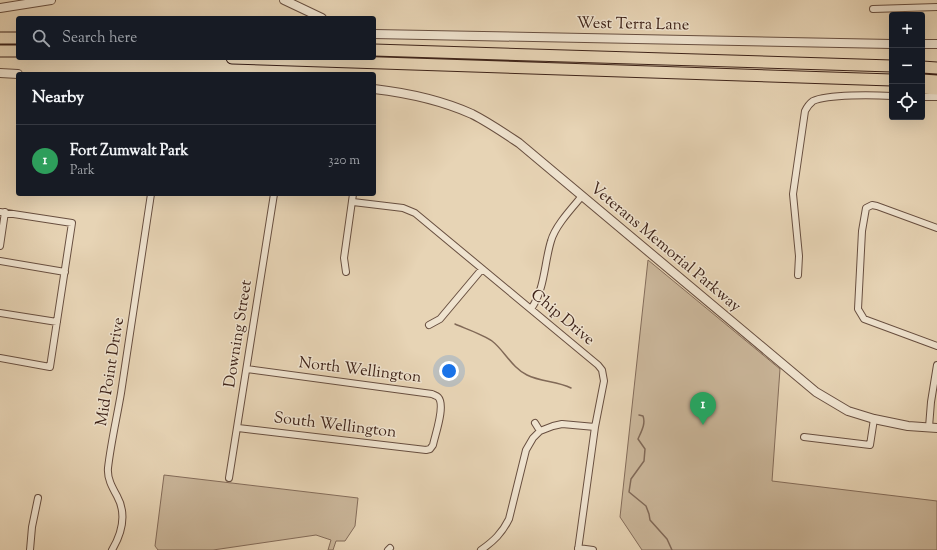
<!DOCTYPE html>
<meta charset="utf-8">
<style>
:root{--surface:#171b24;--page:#20242c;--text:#f1f3f6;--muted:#9ea1a6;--line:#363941;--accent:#0b8043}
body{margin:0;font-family:"Sorts Mill Goudy",serif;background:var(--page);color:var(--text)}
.controls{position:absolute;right:12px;top:12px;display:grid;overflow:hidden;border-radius:4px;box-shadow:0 4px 16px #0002}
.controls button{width:36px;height:36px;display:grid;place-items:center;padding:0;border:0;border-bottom:1px solid var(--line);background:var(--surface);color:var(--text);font:20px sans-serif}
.you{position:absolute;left:449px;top:371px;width:14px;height:14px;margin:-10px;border:3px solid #fff;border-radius:50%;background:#1a73e8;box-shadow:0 0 0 6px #1a73e833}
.badge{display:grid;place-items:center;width:26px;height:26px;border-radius:50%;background:var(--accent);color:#fff;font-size:13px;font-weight:700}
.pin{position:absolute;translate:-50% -33px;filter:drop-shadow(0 1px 2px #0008)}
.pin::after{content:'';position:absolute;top:21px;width:14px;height:12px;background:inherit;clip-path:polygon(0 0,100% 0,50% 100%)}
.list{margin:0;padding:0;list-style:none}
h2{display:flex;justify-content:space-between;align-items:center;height:52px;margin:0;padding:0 16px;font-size:17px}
h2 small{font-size:13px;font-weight:400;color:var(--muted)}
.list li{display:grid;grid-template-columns:26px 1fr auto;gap:12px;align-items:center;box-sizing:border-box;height:72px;padding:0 16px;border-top:1px solid var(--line)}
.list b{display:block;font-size:15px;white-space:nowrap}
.list p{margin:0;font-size:13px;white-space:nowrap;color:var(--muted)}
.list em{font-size:13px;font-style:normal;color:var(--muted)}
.icon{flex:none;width:22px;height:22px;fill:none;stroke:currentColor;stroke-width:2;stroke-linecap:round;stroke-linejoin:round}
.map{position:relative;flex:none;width:937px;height:550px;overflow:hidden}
.search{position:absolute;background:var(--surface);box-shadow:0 4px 16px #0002;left:16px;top:16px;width:360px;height:44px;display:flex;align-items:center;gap:10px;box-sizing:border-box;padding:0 14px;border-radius:4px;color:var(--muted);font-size:15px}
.panel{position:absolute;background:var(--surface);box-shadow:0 4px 16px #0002;left:16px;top:72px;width:360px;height:124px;border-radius:4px}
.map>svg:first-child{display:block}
.green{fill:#cab69a;stroke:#846c5a}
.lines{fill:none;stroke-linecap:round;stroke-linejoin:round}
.stream{stroke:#816957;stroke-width:1.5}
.minor-casing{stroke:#684f40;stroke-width:8}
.tertiary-casing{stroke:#684f40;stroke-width:10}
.motorway-casing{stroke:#3e2319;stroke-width:13}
.minor{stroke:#efe3cf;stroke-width:6}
.tertiary{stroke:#efe3cf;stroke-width:8}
.motorway{stroke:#e7d4b5;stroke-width:11}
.labels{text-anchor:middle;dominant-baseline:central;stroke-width:3;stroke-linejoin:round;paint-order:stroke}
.street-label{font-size:16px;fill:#3e2319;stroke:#efe3cf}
</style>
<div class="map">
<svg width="937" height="550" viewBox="0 0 937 550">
<rect width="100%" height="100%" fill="#e7d4b5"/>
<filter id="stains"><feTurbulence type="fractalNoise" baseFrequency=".005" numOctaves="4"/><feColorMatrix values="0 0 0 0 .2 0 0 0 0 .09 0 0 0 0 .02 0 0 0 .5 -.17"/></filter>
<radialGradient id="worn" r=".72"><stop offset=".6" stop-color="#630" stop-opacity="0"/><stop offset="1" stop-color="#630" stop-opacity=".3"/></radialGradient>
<!-- green -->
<path class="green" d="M 648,260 L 780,369 L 772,481 L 937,501 L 937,550 L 642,550 L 620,517 Z
M 164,475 L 358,498 L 355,526 L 345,541 L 336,541 L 333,550 L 328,550 L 331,540 L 316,535 L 213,550 L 158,550 L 155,546 Z"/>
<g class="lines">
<!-- stream -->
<path class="stream" d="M 455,324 C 464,328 484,335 492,341 C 504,350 512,368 527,375 C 541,382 557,381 571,388
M 639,415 L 643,416 C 646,424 641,432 638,439 L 645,449 L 644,461 L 631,479 L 629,492 L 646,506 L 649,514 L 650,520 L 667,539 L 672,550"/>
<defs>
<path id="minor" d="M 873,9 L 937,7
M 922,97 L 937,97
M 353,202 L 403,208 L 415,213 L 598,365 L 602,370 L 604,381 L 595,427 L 578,550
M 0,212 L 72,223 L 50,367 L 0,358
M 937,228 L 877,206 L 872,205 L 866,208 L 862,231 L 858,309 L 864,319 L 937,346
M 0,246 L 5,212
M 0,261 L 65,272
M 346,272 L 344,258 L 353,194
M 798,275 L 799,256 L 793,194 L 805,111 C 807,107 809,104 813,101 C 828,94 874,95 892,96
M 531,309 C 545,289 544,264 551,241 C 555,226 572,208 582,196
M 0,313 L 57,322
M 429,325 L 440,319 L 482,269
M 535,423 L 540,431
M 929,427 L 931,402 L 937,365
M 238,428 L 426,450 L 430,449 L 433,445 C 435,435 446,405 438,397 C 437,396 434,395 432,394 L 247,369
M 804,437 L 870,445 L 874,419
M 229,478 L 274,194
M 578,548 L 593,550
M 30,550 L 32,527 L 38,498
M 112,550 C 122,533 127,514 117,496 C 112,487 107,478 108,468 C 111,442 117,417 121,393 C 131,326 141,260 151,194
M 388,550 L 390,548
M 481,550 C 494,541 502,533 509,519 L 526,450 L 533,438 L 540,431 L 553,426 L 562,424 L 595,427"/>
<path id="tertiary" d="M 284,0 L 322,18
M 0,8 L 51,0
M 374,34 L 892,44
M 922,44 L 937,44
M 0,73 L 18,74
M 374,89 C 408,93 441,100 472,114 C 488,122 504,133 519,143 L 816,392 L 848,411 L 874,419 L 908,426 L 937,428"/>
<path id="motorway" d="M 0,38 L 18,38
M 374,50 L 892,66
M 0,51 L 18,51
M 232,58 L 892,80
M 922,67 L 937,68
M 922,80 L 937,81
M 922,88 L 937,89"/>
</defs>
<!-- minor casing -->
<use href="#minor" class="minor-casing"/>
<!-- tertiary casing -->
<use href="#tertiary" class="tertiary-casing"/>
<!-- motorway casing -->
<use href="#motorway" class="motorway-casing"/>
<!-- minor -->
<use href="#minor" class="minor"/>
<!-- tertiary -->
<use href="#tertiary" class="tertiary"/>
<!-- motorway -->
<use href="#motorway" class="motorway"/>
</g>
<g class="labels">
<!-- street labels -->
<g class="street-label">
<text transform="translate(633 25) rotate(1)">West Terra Lane</text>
<text transform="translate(665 248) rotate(40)">Veterans Memorial Parkway</text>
<text transform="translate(562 318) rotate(40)">Chip Drive</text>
<text transform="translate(239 334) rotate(-81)">Downing Street</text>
<text transform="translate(360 371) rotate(7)">North Wellington</text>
<text transform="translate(111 372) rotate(-81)">Mid Point Drive</text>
<text transform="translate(335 426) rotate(7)">South Wellington</text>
</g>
</g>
<rect width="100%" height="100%" filter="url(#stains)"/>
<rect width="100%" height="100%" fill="url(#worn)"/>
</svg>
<div class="controls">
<button>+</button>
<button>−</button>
<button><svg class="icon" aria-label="locate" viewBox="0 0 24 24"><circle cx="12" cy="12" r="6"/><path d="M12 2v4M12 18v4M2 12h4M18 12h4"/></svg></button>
</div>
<div class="you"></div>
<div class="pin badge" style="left:703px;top:425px;background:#2e9e5b">1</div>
<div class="search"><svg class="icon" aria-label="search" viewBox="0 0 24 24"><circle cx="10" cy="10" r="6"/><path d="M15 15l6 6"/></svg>Search here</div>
<section class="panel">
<h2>Nearby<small></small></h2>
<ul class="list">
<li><span class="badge" style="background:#2e9e5b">1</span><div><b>Fort Zumwalt Park</b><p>Park</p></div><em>320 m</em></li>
</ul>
</section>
</div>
